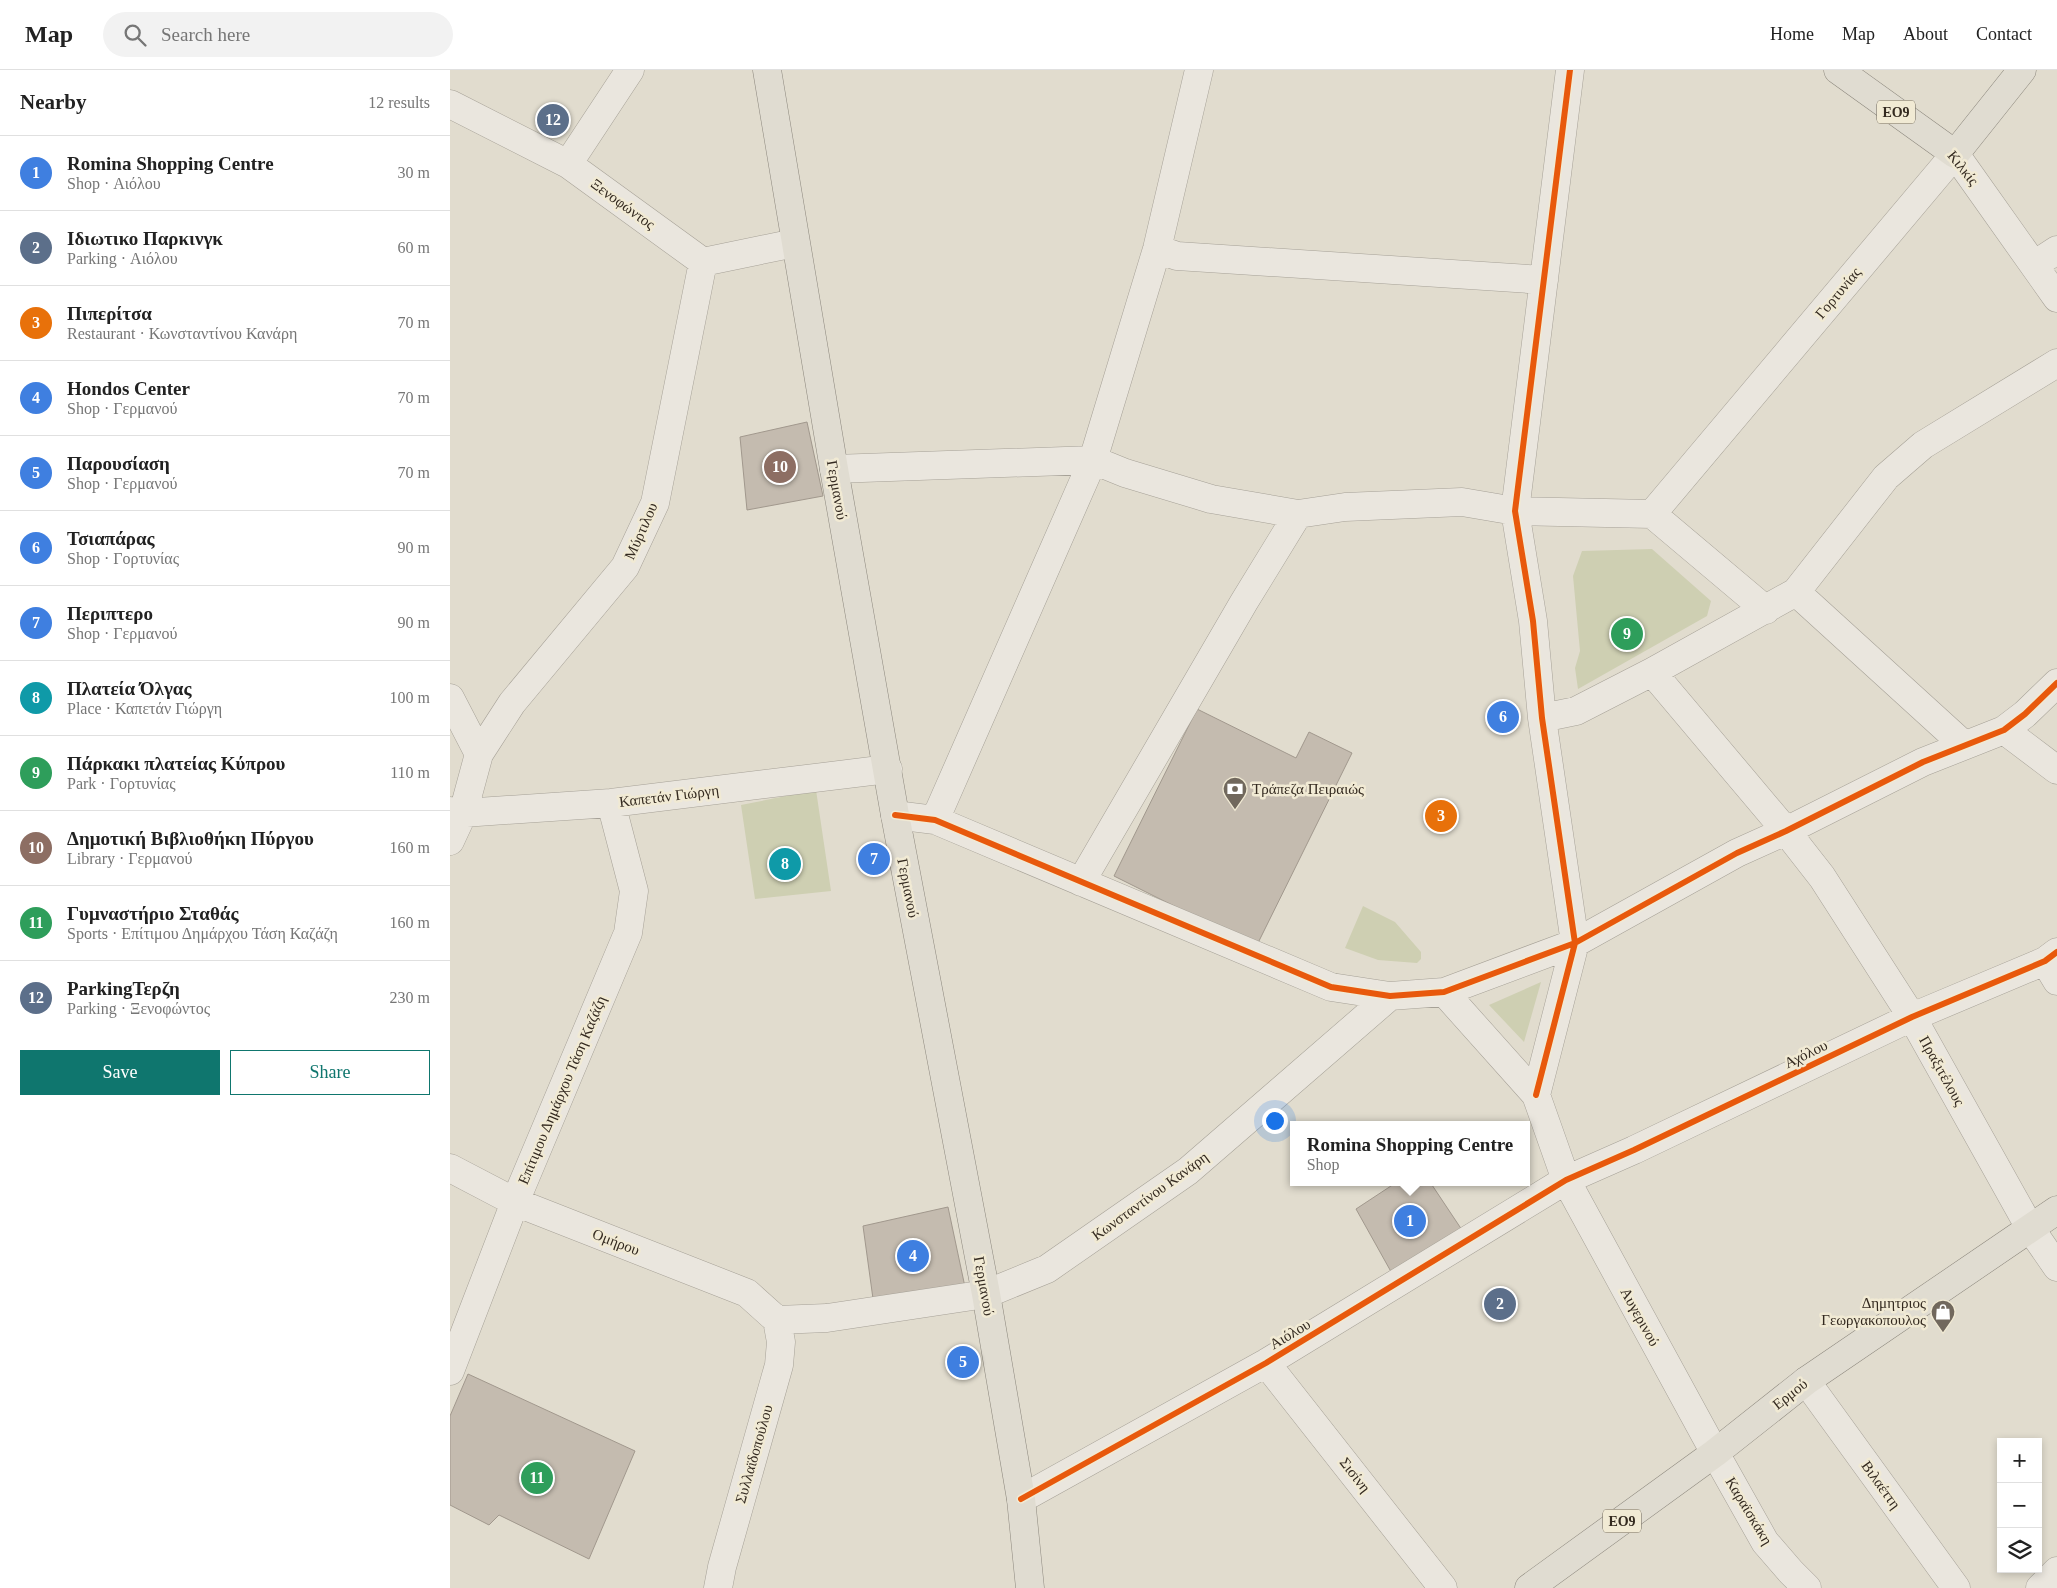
<!DOCTYPE html>
<meta charset="utf-8">
<style>
:root{--surface:#fff;--page:#f2f2f2;--text:#222;--muted:#767676;--line:#e0e0e0;--accent:#0f766e}
body{margin:0;font-family:"Times New Roman",serif;background:var(--page);color:var(--text)}
.controls{position:absolute;right:15px;bottom:15px;display:grid;overflow:hidden;border-radius:0px;box-shadow:0 2px 8px #0003}
.controls button{width:45px;height:45px;display:grid;place-items:center;padding:0;border:0;border-bottom:1px solid var(--line);background:var(--surface);color:var(--text);font:25px sans-serif}
.you{position:absolute;left:824px;top:1050px;width:18px;height:18px;margin:-12px;border:4px solid #fff;border-radius:50%;background:#1a73e8;box-shadow:0 0 0 8px #1a73e833}
.badge{display:grid;place-items:center;width:32px;height:32px;border-radius:50%;background:var(--accent);color:#fff;font-size:16px;font-weight:700}
.pin{position:absolute;translate:-50% -50%;border:2px solid #fff;box-shadow:0 1px 5px #0006}
.popup{position:absolute;left:840px;top:1051px;width:240px;height:65px;box-sizing:border-box;display:grid;place-content:center;border-radius:0px;background:var(--surface);filter:drop-shadow(0 1px 4px #0005);font-size:16px;white-space:nowrap;color:var(--muted)}
.popup b{font-size:19px;color:var(--text)}
.popup::after{content:'';position:absolute;left:50%;top:100%;margin-left:-10px;border:10px solid transparent;border-top-color:var(--surface)}
.list{margin:0;padding:0;list-style:none}
h2{display:flex;justify-content:space-between;align-items:center;height:65px;margin:0;padding:0 20px;font-size:21px}
h2 small{font-size:16px;font-weight:400;color:var(--muted)}
.list li{display:grid;grid-template-columns:32px 1fr auto;gap:15px;align-items:center;box-sizing:border-box;height:75px;padding:0 20px;border-top:1px solid var(--line)}
.list b{display:block;font-size:19px;white-space:nowrap}
.list p{margin:0;font-size:16px;white-space:nowrap;color:var(--muted)}
.list em{font-size:16px;font-style:normal;color:var(--muted)}
.actions{display:flex;gap:10px;padding:15px 20px}
.actions a{flex:1;padding:11px 0;border:1px solid var(--accent);border-radius:0px;text-align:center;font-size:18px;color:var(--accent)}
.actions .main{background:var(--accent);color:#fff}
.icon{flex:none;width:28px;height:28px;fill:none;stroke:currentColor;stroke-width:2;stroke-linecap:round;stroke-linejoin:round}
.map{position:relative;flex:none;width:1607px;height:1518px;overflow:hidden}
header{display:flex;align-items:center;gap:30px;box-sizing:border-box;height:70px;padding:0 25px;background:var(--surface);border-bottom:1px solid var(--line)}
header strong{font-size:24px}
nav{display:flex;gap:28px;margin-inline-start:auto;font-size:18px}
.search{width:350px;height:45px;background:var(--page);display:flex;align-items:center;gap:12px;box-sizing:border-box;padding:0 18px;border-radius:28px;color:var(--muted);font-size:19px}
main{display:flex}
aside{flex:1;background:var(--surface)}
.map>svg:first-child{display:block}
.green{fill:#cecfb2}
.building{fill:#c4bbaf;stroke:#a1988d}
.lines{fill:none;stroke-linecap:round;stroke-linejoin:round}
.minor-casing{stroke:#a6a197;stroke-width:29}
.major-casing{stroke:#8c877d;stroke-width:29}
.minor{stroke:#eae6de;stroke-width:28}
.major{stroke:#e0dcd1;stroke-width:28}
.cycleway-casing{stroke:#f1ead4;stroke-width:9}
.cycleway{stroke:#e8590c;stroke-width:6}
.labels{text-anchor:middle;dominant-baseline:central;stroke-width:5;stroke-linejoin:round;paint-order:stroke}
.shield{fill:#f1ead4;stroke:#6d6456;stroke-width:1}
.shield-label{font-size:14px;font-weight:bold;fill:#342a20}
.street-label{font-size:15px;fill:#342a20;stroke:#f1ead4}
.poi-label{font-size:15px;fill:#342a20;stroke:#f1ead4;text-anchor:start}
</style>
<header>
<strong>Map</strong>
<div class="search"><svg class="icon" aria-label="search" viewBox="0 0 24 24"><circle cx="10" cy="10" r="6"/><path d="M15 15l6 6"/></svg>Search here</div>
<nav><a>Home</a><a>Map</a><a>About</a><a>Contact</a></nav>
</header>
<main>
<aside>
<h2>Nearby<small>12 results</small></h2>
<ul class="list">
<li><span class="badge" style="background:#3f7fe0">1</span><div><b>Romina Shopping Centre</b><p>Shop · Αιόλου</p></div><em>30 m</em></li>
<li><span class="badge" style="background:#5c6f8a">2</span><div><b>Ιδιωτικο Παρκινγκ</b><p>Parking · Αιόλου</p></div><em>60 m</em></li>
<li><span class="badge" style="background:#e8710a">3</span><div><b>Πιπερίτσα</b><p>Restaurant · Κωνσταντίνου Κανάρη</p></div><em>70 m</em></li>
<li><span class="badge" style="background:#3f7fe0">4</span><div><b>Hondos Center</b><p>Shop · Γερμανού</p></div><em>70 m</em></li>
<li><span class="badge" style="background:#3f7fe0">5</span><div><b>Παρουσίαση</b><p>Shop · Γερμανού</p></div><em>70 m</em></li>
<li><span class="badge" style="background:#3f7fe0">6</span><div><b>Τσιαπάρας</b><p>Shop · Γορτυνίας</p></div><em>90 m</em></li>
<li><span class="badge" style="background:#3f7fe0">7</span><div><b>Περιπτερο</b><p>Shop · Γερμανού</p></div><em>90 m</em></li>
<li><span class="badge" style="background:#0f9aa8">8</span><div><b>Πλατεία Όλγας</b><p>Place · Καπετάν Γιώργη</p></div><em>100 m</em></li>
<li><span class="badge" style="background:#2e9e5b">9</span><div><b>Πάρκακι πλατείας Κύπρου</b><p>Park · Γορτυνίας</p></div><em>110 m</em></li>
<li><span class="badge" style="background:#8d6e63">10</span><div><b>Δημοτική Βιβλιοθήκη Πύργου</b><p>Library · Γερμανού</p></div><em>160 m</em></li>
<li><span class="badge" style="background:#2e9e5b">11</span><div><b>Γυμναστήριο Σταθάς</b><p>Sports · Επίτιμου Δημάρχου Τάση Καζάζη</p></div><em>160 m</em></li>
<li><span class="badge" style="background:#5c6f8a">12</span><div><b>ParkingΤερζη</b><p>Parking · Ξενοφώντος</p></div><em>230 m</em></li>
</ul>
<div class="actions"><a class="main">Save</a><a>Share</a></div>
</aside>
<div class="map">
<svg width="1607" height="1518" viewBox="0 0 1607 1518">
<rect width="100%" height="100%" fill="#e1dcce"/>
<!-- green -->
<path class="green" d="M 1202,479 L 1261,531 L 1257,546 L 1128,619 L 1125,598 L 1130,581 L 1123,506 L 1132,481 Z
M 366,720 L 381,821 L 305,829 L 291,735 Z
M 913,836 L 945,852 L 971,882 L 971,889 L 967,893 L 928,890 L 895,878 Z
M 1091,912 L 1074,972 L 1039,935 Z"/>
<!-- building -->
<path class="building" d="M 357,352 L 373,426 L 297,440 L 290,367 Z
M 747,639 L 846,688 L 859,662 L 902,683 L 806,877 L 664,806 Z
M 947,1112 L 980,1112 L 1014,1163 L 944,1207 L 906,1139 Z
M 498,1137 L 515,1217 L 424,1236 L 413,1156 Z
M 18,1304 L 185,1381 L 139,1489 L 49,1445 L 39,1455 L 0,1435 L 0,1346 Z"/>
<g class="lines">
<defs>
<path id="minor" d="M 0,34 L 118,94 L 253,192 L 345,173
M 118,94 L 180,0
M 707,179 L 727,186 L 1094,210
M 1584,195 L 1607,180
M 384,399 L 643,390 L 675,403 L 761,429 L 848,444 L 895,437 L 1012,432 L 1065,441 L 1202,444 L 1316,540
M 1202,444 L 1505,84 L 1607,228
M 1346,522 L 1514,675
M 1202,602 L 1336,761 L 1372,807 L 1462,947 L 1580,1158 L 1607,1197
M 0,628 L 29,684 L 13,743 L 0,771
M 1092,648 L 1126,641 L 1202,602 L 1346,522 L 1436,407 L 1473,375 L 1607,293
M 1554,660 L 1607,700
M 29,684 L 62,633 L 175,497 L 205,433 L 253,192
M 0,741 L 13,743 L 161,733 L 438,699
M 445,745 L 485,750 L 881,917 L 940,926 L 994,922 L 1125,873 L 1287,783 L 1336,761 L 1473,692 L 1554,660 L 1575,644 L 1607,613
M 485,750 L 643,390 L 707,179 L 749,0
M 631,812 L 794,532 L 848,444
M 1595,891 L 1607,911
M 994,922 L 1086,1025 L 1116,1110 L 1265,1383 L 1315,1472 L 1341,1502 L 1357,1518
M 1086,1025 L 1125,873 L 1092,648 L 1083,551 L 1065,441 L 1120,0
M 0,1098 L 65,1132 L 297,1223 L 327,1250
M 327,1250 L 377,1248 L 536,1224 L 597,1199 L 738,1101 L 940,926
M 816,1293 L 993,1518
M 0,1301 L 65,1132 L 178,863 L 184,821 L 161,733
M 1356,1311 L 1506,1518
M 571,1429 L 816,1293 L 1116,1110 L 1184,1080 L 1462,947 L 1595,891 L 1607,882
M 268,1518 L 272,1497 L 329,1295 L 331,1272 L 327,1250
M 1590,1518 L 1607,1501"/>
<path id="major" d="M 317,0 L 384,399 L 445,745 L 536,1224 L 571,1429 L 580,1518
M 1388,0 L 1505,84 L 1572,0
M 1079,1518 L 1265,1383 L 1356,1311 L 1607,1140"/>
</defs>
<!-- minor casing -->
<use href="#minor" class="minor-casing"/>
<!-- major casing -->
<use href="#major" class="major-casing"/>
<!-- minor -->
<use href="#minor" class="minor"/>
<!-- major -->
<use href="#major" class="major"/>
<defs>
<path id="cycleway" d="M 445,745 L 485,750 L 881,917 L 940,926 L 994,922 L 1125,873 L 1287,783 L 1336,761 L 1473,692 L 1554,660 L 1575,644 L 1607,613
M 1086,1025 L 1125,873 L 1092,648 L 1083,551 L 1065,441 L 1120,0
M 571,1429 L 816,1293 L 1116,1110 L 1184,1080 L 1462,947 L 1595,891 L 1607,882"/>
</defs>
<!-- cycleway casing -->
<use href="#cycleway" class="cycleway-casing"/>
<!-- cycleway -->
<use href="#cycleway" class="cycleway"/>
</g>
<!-- icons -->
<defs>
<symbol id="bank-pin" viewBox="-11 -11 22 30"><path d="M0 17L-7.5 6A9.5 9.5 0 1 1 7.5 6Z" fill="#71685d" stroke="#f1ead4"/><path d="M-6-4H6V4H-6ZM0-2.3a2.3 2.3 0 1 0 0 4.6a2.3 2.3 0 1 0 0-4.6Z" fill="#fff"/></symbol>
<symbol id="shop-pin" viewBox="-11 -11 22 30"><path d="M0 17L-7.5 6A9.5 9.5 0 1 1 7.5 6Z" fill="#71685d" stroke="#f1ead4"/><path d="M-5-2.5h2.3a2.7 3.5 0 0 1 5.4 0H5L5.5 6h-11ZM-1.5-2.5h3a1.5 2.3 0 0 0-3 0Z" fill="#fff"/></symbol>
</defs>
<g fill-rule="evenodd">
<use href="#bank-pin" x="771" y="705" width="28" height="38"/>
<use href="#shop-pin" x="1479" y="1228" width="28" height="38"/>
</g>
<g class="labels">
<!-- shield labels -->
<g class="shield">
<rect x="1427" y="30.5" width="38" height="23" rx="4"/>
<rect x="1153" y="1439.5" width="38" height="23" rx="4"/>
</g>
<g class="shield-label">
<text x="1446" y="42">ΕΟ9</text>
<text x="1172" y="1451">ΕΟ9</text>
</g>
<!-- street labels -->
<g class="street-label">
<text transform="translate(1513 98) rotate(51)">Κιλκίς</text>
<text transform="translate(173 134) rotate(36)">Ξενοφώντος</text>
<text transform="translate(1388 223) rotate(-50)">Γορτυνίας</text>
<text transform="translate(387 420) rotate(80)">Γερμανού</text>
<text transform="translate(191 461) rotate(-66)">Μύρτιλου</text>
<text transform="translate(219 726) rotate(-7)">Καπετάν Γιώργη</text>
<text transform="translate(458 818) rotate(79)">Γερμανού</text>
<text transform="translate(1356 984) rotate(-26)">Αχόλου</text>
<text transform="translate(1492 1001) rotate(61)">Πραξιτέλους</text>
<text transform="translate(112 1020) rotate(-67)">Επίτιμου Δημάρχου Τάση Καζάζη</text>
<text transform="translate(700 1126) rotate(-36)">Κωνσταντίνου Κανάρη</text>
<text transform="translate(166 1172) rotate(21)">Ομήρου</text>
<text transform="translate(534 1216) rotate(80)">Γερμανού</text>
<text transform="translate(1190 1247) rotate(61)">Αυγερινού</text>
<text transform="translate(840 1264) rotate(-31)">Αιόλου</text>
<text transform="translate(1340 1324) rotate(-38)">Ερμού</text>
<text transform="translate(304 1384) rotate(-74)">Συλλαϊδοπούλου</text>
<text transform="translate(905 1405) rotate(52)">Σισίνη</text>
<text transform="translate(1431 1415) rotate(54)">Βιλαέττη</text>
<text transform="translate(1299 1441) rotate(59)">Καραϊσκάκη</text>
</g>
<!-- poi labels -->
<g class="poi-label">
<text x="802" y="719">Τράπεζα Πειραιώς</text>
<text x="1476" y="1233" text-anchor="end">Δημητριος<tspan x="1476" dy="17">Γεωργακοπουλος</tspan></text>
</g>
</g>
</svg>
<div class="controls">
<button>+</button>
<button>−</button>
<button><svg class="icon" aria-label="layers" viewBox="0 0 24 24"><path d="M12 4l9 5-9 5-9-5zM3 14l9 5 9-5"/></svg></button>
</div>
<div class="you"></div>
<div class="pin badge" style="left:960px;top:1151px;background:#3f7fe0">1</div>
<div class="popup"><b>Romina Shopping Centre</b>Shop</div>
<div class="pin badge" style="left:1050px;top:1234px;background:#5c6f8a">2</div>
<div class="pin badge" style="left:991px;top:746px;background:#e8710a">3</div>
<div class="pin badge" style="left:463px;top:1186px;background:#3f7fe0">4</div>
<div class="pin badge" style="left:513px;top:1292px;background:#3f7fe0">5</div>
<div class="pin badge" style="left:1053px;top:647px;background:#3f7fe0">6</div>
<div class="pin badge" style="left:424px;top:789px;background:#3f7fe0">7</div>
<div class="pin badge" style="left:335px;top:794px;background:#0f9aa8">8</div>
<div class="pin badge" style="left:1177px;top:564px;background:#2e9e5b">9</div>
<div class="pin badge" style="left:330px;top:397px;background:#8d6e63">10</div>
<div class="pin badge" style="left:87px;top:1408px;background:#2e9e5b">11</div>
<div class="pin badge" style="left:103px;top:50px;background:#5c6f8a">12</div>
</div>
</main>
